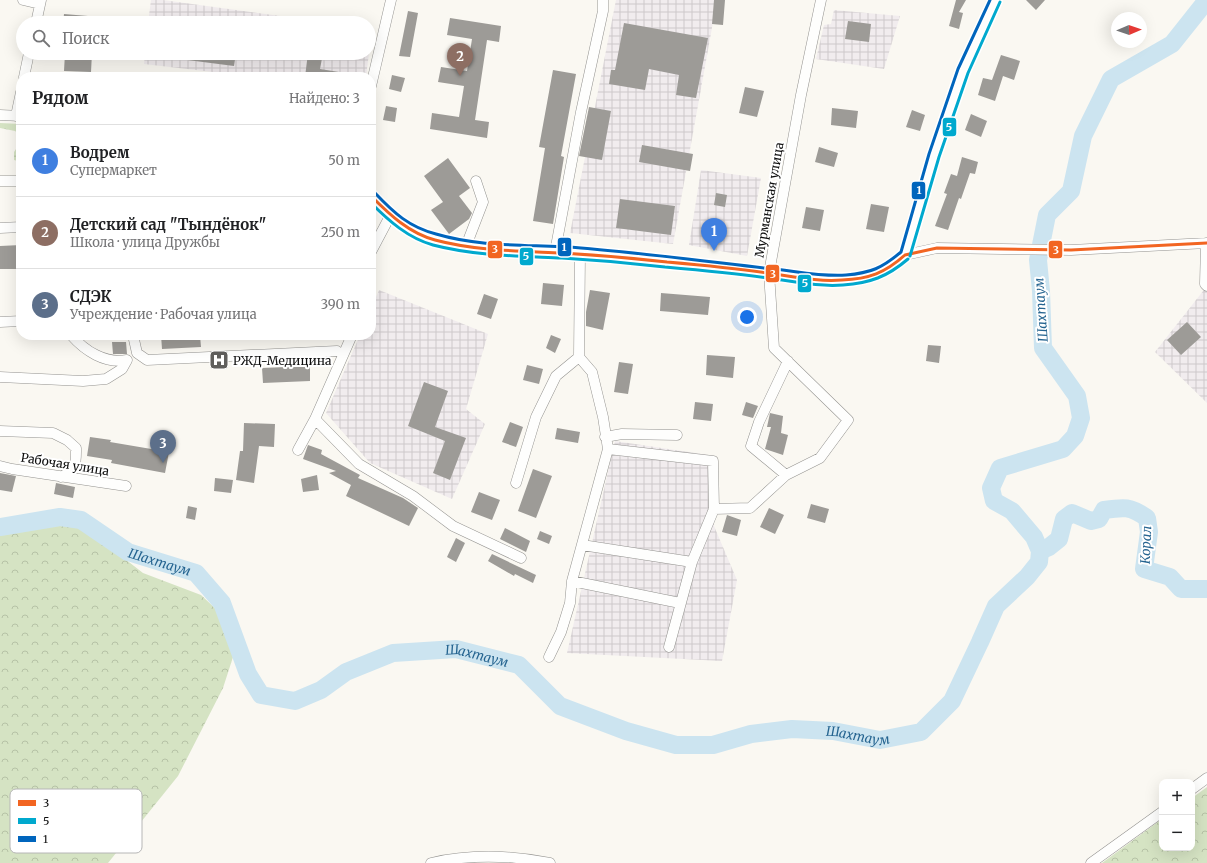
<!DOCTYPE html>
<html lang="ru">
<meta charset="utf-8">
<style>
:root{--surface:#fff;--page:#f6f6f6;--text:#202124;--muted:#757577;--line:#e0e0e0;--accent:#605f5d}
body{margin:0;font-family:Merriweather,serif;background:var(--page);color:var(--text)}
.controls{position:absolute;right:12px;bottom:12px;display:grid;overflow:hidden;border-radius:8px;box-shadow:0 4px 16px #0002}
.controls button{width:36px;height:36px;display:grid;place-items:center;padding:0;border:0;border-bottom:1px solid var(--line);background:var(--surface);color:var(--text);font:20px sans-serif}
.compass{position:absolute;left:1111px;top:12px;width:36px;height:36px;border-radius:50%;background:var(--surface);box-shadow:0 4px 16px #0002;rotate:88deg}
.you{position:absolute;left:747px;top:317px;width:14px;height:14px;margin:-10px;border:3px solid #fff;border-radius:50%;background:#1a73e8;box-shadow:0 0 0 6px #1a73e833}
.badge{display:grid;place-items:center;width:26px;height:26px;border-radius:50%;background:var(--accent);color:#fff;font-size:13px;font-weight:700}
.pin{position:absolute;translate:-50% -33px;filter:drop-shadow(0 1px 2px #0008)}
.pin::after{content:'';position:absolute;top:21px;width:14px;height:12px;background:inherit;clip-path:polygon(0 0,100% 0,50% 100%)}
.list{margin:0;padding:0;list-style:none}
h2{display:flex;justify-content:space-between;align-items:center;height:52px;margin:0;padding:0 16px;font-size:17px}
h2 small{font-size:13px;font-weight:400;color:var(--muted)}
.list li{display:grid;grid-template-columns:26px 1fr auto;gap:12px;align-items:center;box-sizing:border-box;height:72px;padding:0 16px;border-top:1px solid var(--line)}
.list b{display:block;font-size:15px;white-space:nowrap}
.list p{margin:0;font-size:13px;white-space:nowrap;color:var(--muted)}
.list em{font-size:13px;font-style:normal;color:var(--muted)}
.icon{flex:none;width:22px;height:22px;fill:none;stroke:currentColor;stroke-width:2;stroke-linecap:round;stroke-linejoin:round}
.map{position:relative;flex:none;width:1207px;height:863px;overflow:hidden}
.search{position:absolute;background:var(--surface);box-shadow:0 4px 16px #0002;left:16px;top:16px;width:360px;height:44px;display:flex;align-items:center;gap:10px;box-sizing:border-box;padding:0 14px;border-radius:22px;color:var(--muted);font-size:15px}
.panel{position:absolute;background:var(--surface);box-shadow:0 4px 16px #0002;left:16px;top:72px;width:360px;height:268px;border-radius:16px}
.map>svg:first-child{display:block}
.industrial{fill:url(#industrial-grid)}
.forest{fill:url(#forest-crowns)}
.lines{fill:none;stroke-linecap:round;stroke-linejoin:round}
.river{stroke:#cce4f0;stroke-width:18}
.building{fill:#9d9b97}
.minor-casing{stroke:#949390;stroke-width:11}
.minor{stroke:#fefefd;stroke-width:10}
.bus-1-casing{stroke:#fff;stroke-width:6}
.bus-2-casing{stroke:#fff;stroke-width:6}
.bus-3-casing{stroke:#fff;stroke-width:6}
.bus-1{stroke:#f26522;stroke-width:3}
.bus-2{stroke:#00a9ce;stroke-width:3}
.bus-3{stroke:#0065bd;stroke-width:3}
.labels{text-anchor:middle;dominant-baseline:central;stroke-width:4;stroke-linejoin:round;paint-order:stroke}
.street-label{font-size:12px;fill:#0d0d0d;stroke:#fff}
.poi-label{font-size:12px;fill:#0d0d0d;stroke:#fff;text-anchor:start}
.water-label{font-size:13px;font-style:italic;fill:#256490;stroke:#fff}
.key{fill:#fff;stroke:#b6b6b6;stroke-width:1}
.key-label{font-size:11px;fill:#0d0d0d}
.line-badge{stroke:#fff;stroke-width:1.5}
.badge-label{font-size:11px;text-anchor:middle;font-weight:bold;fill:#fff}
</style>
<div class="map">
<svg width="1207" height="863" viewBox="0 0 1207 863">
<defs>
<pattern id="industrial-grid" width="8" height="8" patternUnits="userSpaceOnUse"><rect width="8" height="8" fill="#f1ecee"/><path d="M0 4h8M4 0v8" fill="none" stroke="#cdc9cb"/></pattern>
<pattern id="forest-crowns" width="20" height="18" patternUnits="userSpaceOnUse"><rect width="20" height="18" fill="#d5e3c3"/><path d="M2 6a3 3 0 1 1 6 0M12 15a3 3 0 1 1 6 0" fill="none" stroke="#b6c2a6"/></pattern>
</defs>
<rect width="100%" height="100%" fill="#faf8f2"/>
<!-- industrial -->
<path class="industrial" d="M 151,0 L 163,0 L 332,23 L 148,23 Z
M 616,0 L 717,0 L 673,244 L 570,233 Z
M 834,10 L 900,16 L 884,69 L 816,59 L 824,25 L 831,24 Z
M 369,28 L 372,29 L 366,77 L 256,77 L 144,64 L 145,53 L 369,53 Z
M 701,170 L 761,178 L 747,256 L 689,245 Z
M 1207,286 L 1207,403 L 1155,352 Z
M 379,290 L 488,334 L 466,409 L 485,424 L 452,499 L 370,463 L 326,413 L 360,335 L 371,335 L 371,309 Z
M 615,441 L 715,456 L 714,526 L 737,580 L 722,661 L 567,653 Z"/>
<!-- forest -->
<path class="forest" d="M 0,123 L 21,124 L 21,136 L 15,131 L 0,128 Z
M 20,143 L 21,143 L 21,162 L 14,160 L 14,152 Z
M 80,524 L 143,573 L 201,595 L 218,611 L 226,632 L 233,657 L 223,688 L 178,776 L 108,863 L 0,863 L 0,533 L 3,531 L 55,524 Z
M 1207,787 L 1207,863 L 1102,863 L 1162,819 L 1162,848 L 1192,848 L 1192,798 Z"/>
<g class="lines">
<!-- river -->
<g class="river">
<path id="s1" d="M 0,527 L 60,517 L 81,520 L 128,552 L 196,573 L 222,603 L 248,674 L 261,695 L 295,701 L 321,690 L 346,672 L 393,653 L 456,649 L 519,665 L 560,706 L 626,731 L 676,745 L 713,745 L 751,734 L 792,729 L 833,731 L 880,740 L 921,732 L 952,701 L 980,642 L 996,606 L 1027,577 L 1039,562 L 1040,551 L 1034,537 L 1012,511 L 994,501 L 991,488 L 1000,468 L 1063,449 L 1075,436 L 1081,418 L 1077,396 L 1043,348 L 1041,291 L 1038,260 L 1047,215 L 1071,191 L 1083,136 L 1111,79 L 1172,44 L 1207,0"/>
<path d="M 1040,551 L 1049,547 L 1059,539 L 1064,519 L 1072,513 L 1091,521 L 1099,519 L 1104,510 C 1124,507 1130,506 1147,518 L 1149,532 L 1144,569 L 1170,577 L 1181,589 L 1207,589"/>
</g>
</g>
<!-- building -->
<path class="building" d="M 714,0 L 725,0 L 723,25 L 712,24 Z
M 956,0 L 966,0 L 959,12 L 963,13 L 959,29 L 949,26 Z
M 1026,0 L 1045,0 L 1036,10 Z
M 408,11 L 418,13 L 410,57 L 399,56 Z
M 64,14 L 100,17 L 99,23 L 63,23 Z
M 450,18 L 501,26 L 499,42 L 487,40 L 475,120 L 489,122 L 487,138 L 430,129 L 432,113 L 459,117 L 464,86 L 438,82 L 441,67 L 467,71 L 472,39 L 447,35 Z
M 848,21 L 871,24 L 869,42 L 845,39 Z
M 624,23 L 708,38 L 696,98 L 676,95 L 679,75 L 649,69 L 645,90 L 609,84 L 611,70 L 615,70 Z
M 65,53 L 92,53 L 91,72 L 64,71 Z
M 172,53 L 236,53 L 234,66 L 172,58 Z
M 308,53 L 323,53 L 320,69 L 339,72 L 339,77 L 305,77 Z
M 1001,55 L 1020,61 L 1014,80 L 1003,76 L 995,101 L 978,95 L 983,78 L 992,80 Z
M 553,70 L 576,74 L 561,156 L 564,157 L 553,224 L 533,221 L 545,148 L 539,147 Z
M 392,75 L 405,78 L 401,92 L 389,89 Z
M 745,87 L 764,91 L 757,117 L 739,113 Z
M 386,106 L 397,108 L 395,122 L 383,120 Z
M 589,107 L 611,111 L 602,160 L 579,156 Z
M 832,108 L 858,111 L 856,128 L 831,125 Z
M 912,110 L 925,115 L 920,131 L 906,127 Z
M 971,114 L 987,121 L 981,137 L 965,130 Z
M 642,145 L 693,154 L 690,171 L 639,162 Z
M 819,147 L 838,153 L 834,167 L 815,162 Z
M 962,157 L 978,162 L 975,174 L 970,173 L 961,199 L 959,198 L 948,230 L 935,226 L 947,194 L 944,193 L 951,174 L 957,176 Z
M 448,158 L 470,188 L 459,196 L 472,213 L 469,219 L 449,234 L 431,210 L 443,202 L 424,176 Z
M 716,193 L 727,195 L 725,207 L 714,205 Z
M 620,199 L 675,206 L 671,235 L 616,228 Z
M 871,204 L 889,207 L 884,232 L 866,229 Z
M 806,207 L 824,210 L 820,231 L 802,228 Z
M 21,245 L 21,269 L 0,269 L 0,246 Z
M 543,283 L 564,285 L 562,306 L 541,304 Z
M 590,290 L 610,293 L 603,330 L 586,326 L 586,312 Z
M 661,293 L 710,297 L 708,315 L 660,311 Z
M 484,294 L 498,299 L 491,319 L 477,314 Z
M 1187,322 L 1201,337 L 1181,355 L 1167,340 Z
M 161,335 L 200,335 L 201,347 L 162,349 Z
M 551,335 L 561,339 L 555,353 L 546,348 Z
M 112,342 L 126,342 L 127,354 L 113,354 Z
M 928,345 L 941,346 L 939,363 L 926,361 Z
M 707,355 L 735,357 L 733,378 L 706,375 Z
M 619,362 L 633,364 L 628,394 L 614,392 Z
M 527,365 L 543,369 L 539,384 L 523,380 Z
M 310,366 L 310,381 L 263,383 L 262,368 Z
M 424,382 L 448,391 L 435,427 L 466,438 L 450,480 L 433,473 L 445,441 L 408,426 Z
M 695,402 L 713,404 L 711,421 L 693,419 Z
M 746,402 L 758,406 L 753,418 L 742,415 Z
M 770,413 L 783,416 L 781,433 L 788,435 L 783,455 L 765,449 L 771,427 L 767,427 Z
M 510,422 L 523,427 L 516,447 L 502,442 Z
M 244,423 L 275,424 L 274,447 L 259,446 L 254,483 L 236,480 L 240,451 L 243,451 Z
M 557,428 L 580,432 L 578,443 L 555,439 Z
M 90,437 L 111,440 L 110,442 L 169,452 L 165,473 L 111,463 L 112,460 L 87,456 Z
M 308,445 L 322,450 L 321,454 L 360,475 L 358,478 L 403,498 L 418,508 L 409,526 L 346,496 L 351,485 L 329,473 L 336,471 L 303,459 Z
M 533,469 L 552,476 L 536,518 L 518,511 Z
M 0,473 L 16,476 L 12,492 L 0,490 Z
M 317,475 L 319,490 L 303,492 L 301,479 Z
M 215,478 L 233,480 L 231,493 L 214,491 Z
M 56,483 L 75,487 L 73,498 L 54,494 Z
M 479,492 L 500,500 L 492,520 L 471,512 Z
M 811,504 L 829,509 L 825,523 L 807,518 Z
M 188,506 L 197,508 L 195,520 L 186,518 Z
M 769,508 L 784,515 L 775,534 L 760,527 Z
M 727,515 L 741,520 L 737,536 L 722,532 Z
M 505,528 L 530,541 L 526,552 L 500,539 Z
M 540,531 L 552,536 L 549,544 L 537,539 Z
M 456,538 L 465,543 L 456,562 L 447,557 Z
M 492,554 L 536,575 L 533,583 L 515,574 L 514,576 L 488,561 Z"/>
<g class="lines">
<defs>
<path id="minor" d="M 23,0 L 40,4
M 36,23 L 41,0
M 24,77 L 29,53
M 371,86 L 391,0
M 0,115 L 21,116
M 16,116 L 21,92
M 0,181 L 21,181
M 371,196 C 390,215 408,233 435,240 C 490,254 549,250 606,256 C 660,261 714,266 768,273 C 783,275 798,279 813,280 C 823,281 835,281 846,280 C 873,278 885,273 905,255
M 0,228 L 21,227
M 1206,243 L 1205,284 L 1207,286
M 466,246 L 483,202 L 476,181
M 371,252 L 390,216
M 555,252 L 581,112 L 603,11 L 603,0
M 905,255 L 937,248 L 1071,250 L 1207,243
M 905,255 L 934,155 L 963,71 L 995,0
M 0,322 L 21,321
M 133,335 L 137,353 L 147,360 L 337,351
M 352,335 L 315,419 L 359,464 L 413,496 L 453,526 L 521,558
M 0,377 L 83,381 L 106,379 L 122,369 L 127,360 C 105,364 85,351 71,335
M 0,431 L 53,433 L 67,440 L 76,448 C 76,466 77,468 61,477
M 605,437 L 622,434 L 677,435
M 608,449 L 713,461 L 714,509
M 298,450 L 315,419
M 0,466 L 12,469 L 126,486
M 786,475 L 751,446 L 759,422 L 788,361
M 516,483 L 536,417 L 556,376 L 579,357
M 582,545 L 692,562
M 572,581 L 680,603
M 669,647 L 692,562 L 714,509 L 750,508 L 786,475 L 820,458 L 848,420 L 774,348 L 769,273 L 801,95 L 821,0
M 549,657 L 561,632 L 570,603 L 572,581 L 608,449 L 603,417 L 592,372 L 579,357 L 580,253
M 1192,789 L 1207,778
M 431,863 C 470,854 510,855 550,863
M 1091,863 L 1162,812"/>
</defs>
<!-- minor casing -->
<use href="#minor" class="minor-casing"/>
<!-- minor -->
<use href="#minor" class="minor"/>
<defs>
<path id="bus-1" d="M 371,196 C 390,215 409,233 435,240 C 476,251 520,251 562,253 C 597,255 632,258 667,262 C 701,265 734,268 767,273 C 792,276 816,282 842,280 C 869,279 885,273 905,255
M 905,255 L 937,248 L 1071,250 L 1207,243"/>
<path id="bus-2" d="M 371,203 C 389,221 408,238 433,245 C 475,256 520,256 562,258 C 597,260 631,263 665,267 C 699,270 733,273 767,278 C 793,281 817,287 843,285 C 870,283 887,277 908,259
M 910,256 L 939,157 L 968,73 L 1000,2"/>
<path id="bus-3" d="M 375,193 C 394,213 409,227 436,234 C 483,248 533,244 581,248 C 642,253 704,261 765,268 C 792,270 818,277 846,275 C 871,273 882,268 901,252 L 929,154 L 958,69 L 990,0"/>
</defs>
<!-- bus-1 casing -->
<use href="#bus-1" class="bus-1-casing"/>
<!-- bus-2 casing -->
<use href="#bus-2" class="bus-2-casing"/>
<!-- bus-3 casing -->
<use href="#bus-3" class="bus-3-casing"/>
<!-- bus-1 -->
<use href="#bus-1" class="bus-1"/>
<!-- bus-2 -->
<use href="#bus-2" class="bus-2"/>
<!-- bus-3 -->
<use href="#bus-3" class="bus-3"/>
</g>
<!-- icons -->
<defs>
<symbol id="hospital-square" viewBox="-11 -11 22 22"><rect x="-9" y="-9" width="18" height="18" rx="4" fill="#605f5d" stroke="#fff"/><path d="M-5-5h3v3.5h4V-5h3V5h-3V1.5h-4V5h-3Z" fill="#fff"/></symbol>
</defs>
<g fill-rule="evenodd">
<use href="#hospital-square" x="208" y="349" width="22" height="22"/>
</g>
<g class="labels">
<!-- street labels -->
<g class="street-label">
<text transform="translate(769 200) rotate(-80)">Мурманская улица</text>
<text transform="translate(65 464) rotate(9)">Рабочая улица</text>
</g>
<!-- poi labels -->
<g class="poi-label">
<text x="233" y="360">РЖД-Медицина</text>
</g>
<!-- water labels -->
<g class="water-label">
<text transform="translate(1041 310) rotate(-94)">Шахтаум</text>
<text transform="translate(1146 545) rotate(-88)">Корал</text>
<text stroke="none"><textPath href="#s1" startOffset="172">Шахтаум</textPath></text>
<text stroke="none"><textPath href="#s1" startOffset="579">Шахтаум</textPath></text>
<text stroke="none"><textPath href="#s1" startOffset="987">Шахтаум</textPath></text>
</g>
</g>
<!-- legend -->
<rect x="10" y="789" width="132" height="64" rx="6" class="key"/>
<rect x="18" y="800" width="18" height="6" fill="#f26522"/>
<rect x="18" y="818" width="18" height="6" fill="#00a9ce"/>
<rect x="18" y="836" width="18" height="6" fill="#0065bd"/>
<g class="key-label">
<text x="43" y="807">3</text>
<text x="43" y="825">5</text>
<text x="43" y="843">1</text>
</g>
<g class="line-badge">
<rect x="942" y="117" width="15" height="20" rx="4" fill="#00a9ce"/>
<rect x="911" y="181" width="15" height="19" rx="4" fill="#0065bd"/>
<rect x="557" y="237" width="15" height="20" rx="4" fill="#0065bd"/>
<rect x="487" y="240" width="16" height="19" rx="4" fill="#f26522"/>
<rect x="1048" y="240" width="15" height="19" rx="4" fill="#f26522"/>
<rect x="519" y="247" width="15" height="19" rx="4" fill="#00a9ce"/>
<rect x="765" y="264" width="15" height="19" rx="4" fill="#f26522"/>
<rect x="797" y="274" width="15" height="19" rx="4" fill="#00a9ce"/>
</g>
<g class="badge-label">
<text x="949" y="131">5</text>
<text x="919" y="194">1</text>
<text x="564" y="251">1</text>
<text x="495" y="253">3</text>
<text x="1056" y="254">3</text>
<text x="526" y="260">5</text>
<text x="773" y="278">3</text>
<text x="805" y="287">5</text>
</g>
</svg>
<div class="controls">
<button>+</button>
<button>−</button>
</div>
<svg class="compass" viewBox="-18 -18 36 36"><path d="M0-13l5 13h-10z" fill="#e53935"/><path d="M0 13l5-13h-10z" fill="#757577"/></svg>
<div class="you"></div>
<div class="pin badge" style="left:714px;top:251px;background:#3f7fe0">1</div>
<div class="pin badge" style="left:460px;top:76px;background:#8d6e63">2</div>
<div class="pin badge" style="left:163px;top:463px;background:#5c6f8a">3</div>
<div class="search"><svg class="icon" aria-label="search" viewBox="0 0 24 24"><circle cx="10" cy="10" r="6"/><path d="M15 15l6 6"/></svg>Поиск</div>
<section class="panel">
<h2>Рядом<small>Найдено: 3</small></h2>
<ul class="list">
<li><span class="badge" style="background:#3f7fe0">1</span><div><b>Водрем</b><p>Супермаркет</p></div><em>50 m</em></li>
<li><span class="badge" style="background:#8d6e63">2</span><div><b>Детский сад &quot;Тындёнок&quot;</b><p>Школа · улица Дружбы</p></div><em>250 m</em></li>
<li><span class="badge" style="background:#5c6f8a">3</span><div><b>СДЭК</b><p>Учреждение · Рабочая улица</p></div><em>390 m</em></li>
</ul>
</section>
</div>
